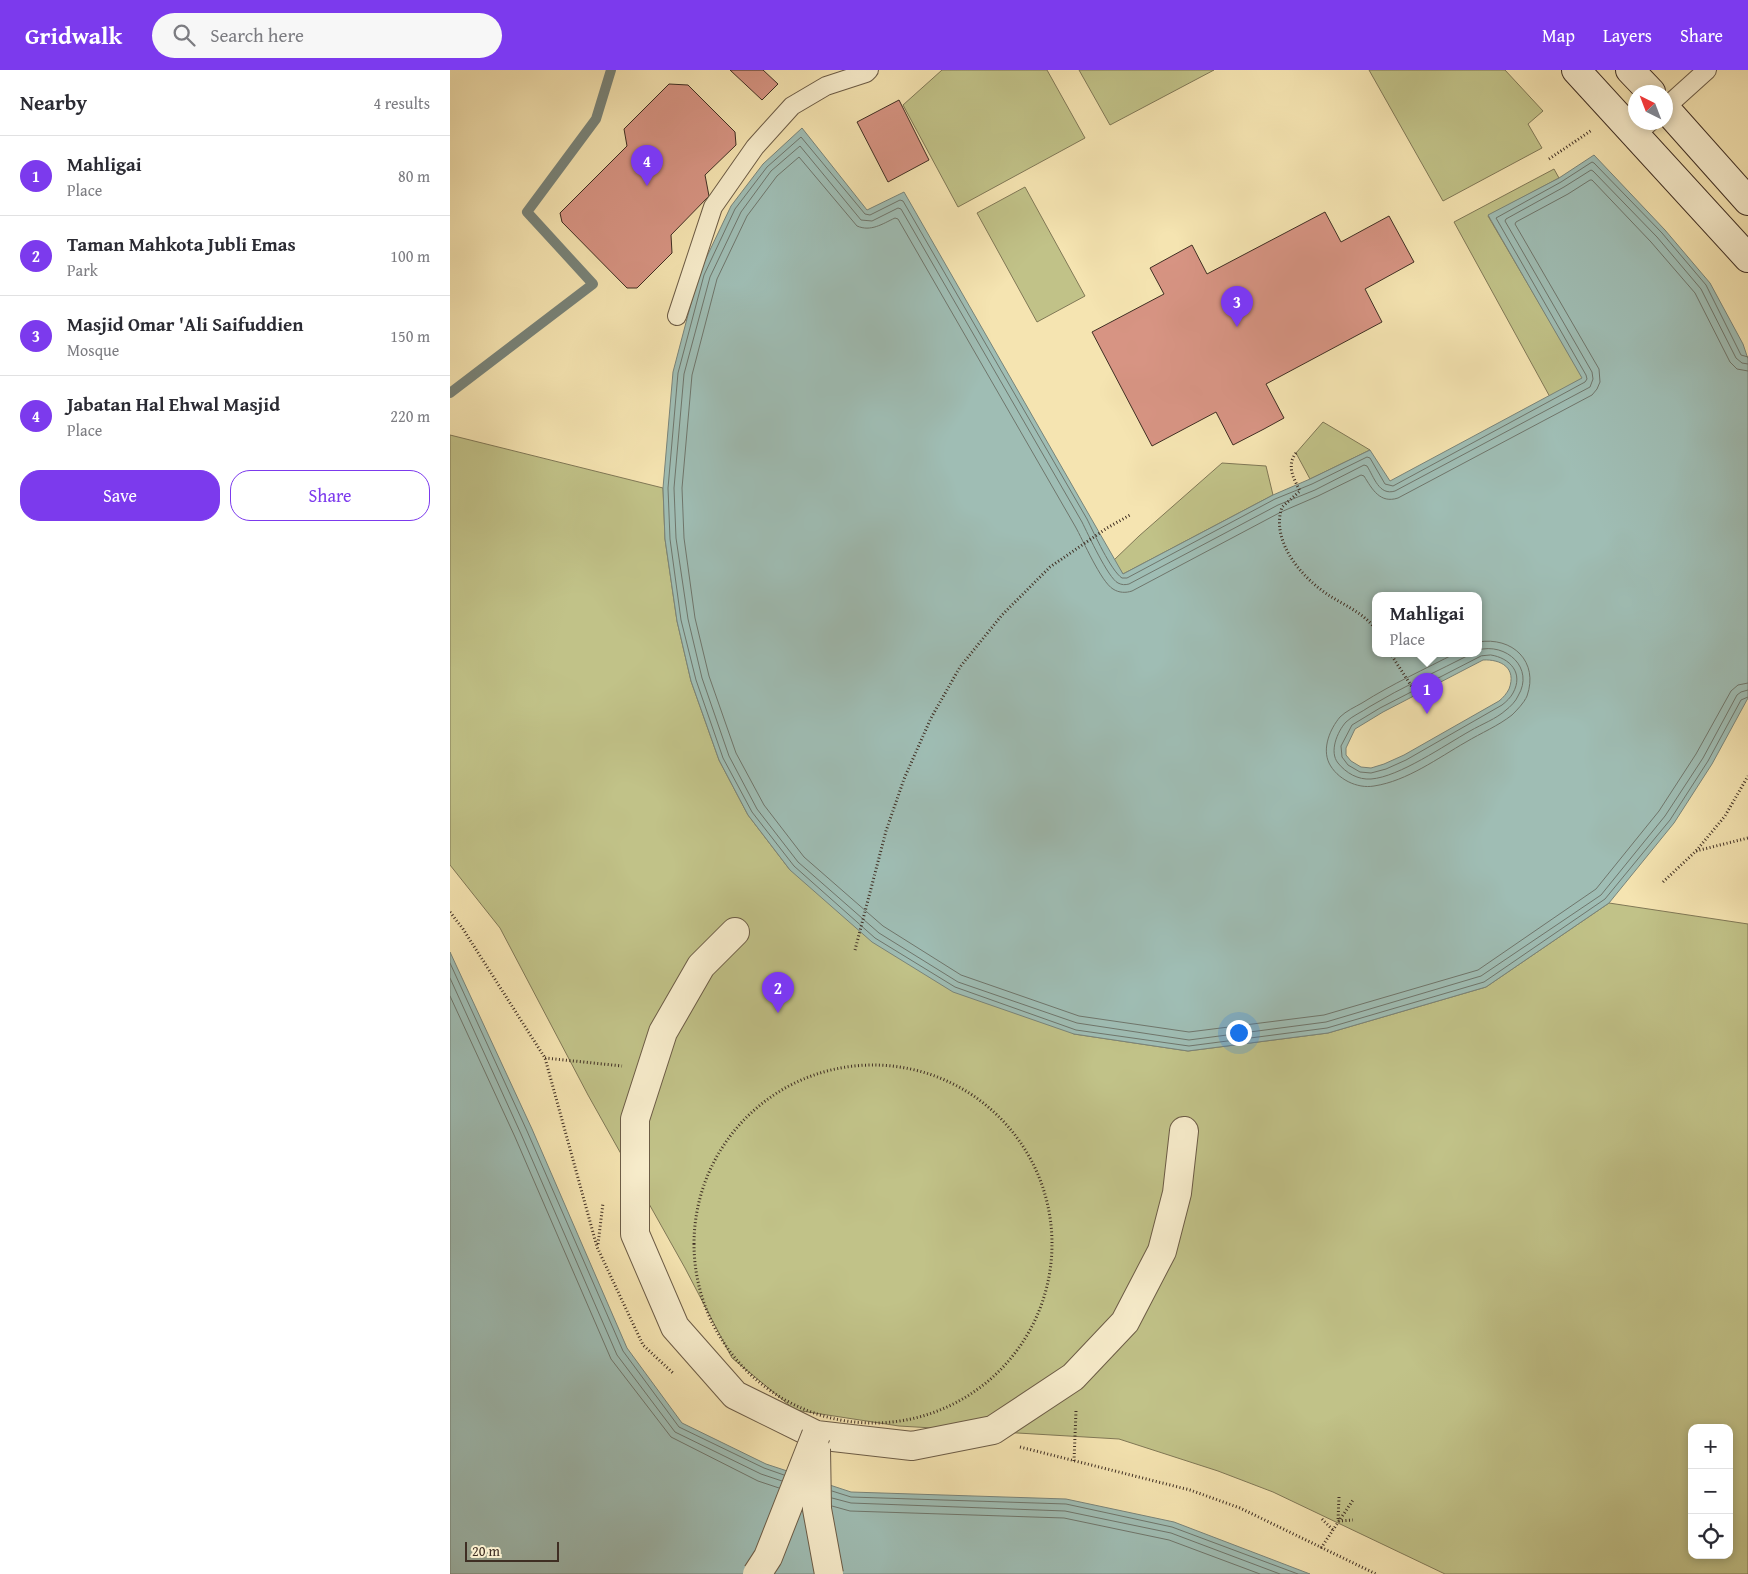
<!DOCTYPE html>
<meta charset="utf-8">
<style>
:root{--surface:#fff;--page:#f7f7f7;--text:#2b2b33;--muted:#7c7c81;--line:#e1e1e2;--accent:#7c3aed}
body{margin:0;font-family:"Gentium Book Plus",serif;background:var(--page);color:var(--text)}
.controls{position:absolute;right:15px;bottom:15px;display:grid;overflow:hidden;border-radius:10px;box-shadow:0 2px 8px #0003}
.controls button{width:45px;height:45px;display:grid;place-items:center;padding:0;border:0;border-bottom:1px solid var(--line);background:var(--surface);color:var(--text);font:25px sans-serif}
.compass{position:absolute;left:1178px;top:15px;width:45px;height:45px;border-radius:50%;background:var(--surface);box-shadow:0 2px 8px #0003;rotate:318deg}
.scale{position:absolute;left:15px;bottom:12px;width:94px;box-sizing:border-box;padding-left:5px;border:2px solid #3f2e23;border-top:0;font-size:14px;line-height:18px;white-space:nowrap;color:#3f2e23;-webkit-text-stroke:4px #f8edcc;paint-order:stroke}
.you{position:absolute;left:788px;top:962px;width:18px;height:18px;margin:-12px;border:4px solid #fff;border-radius:50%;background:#1a73e8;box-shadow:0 0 0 8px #1a73e833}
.badge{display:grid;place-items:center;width:32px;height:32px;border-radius:50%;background:var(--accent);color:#fff;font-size:16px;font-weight:700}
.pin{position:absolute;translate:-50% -41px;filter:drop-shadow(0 1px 2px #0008)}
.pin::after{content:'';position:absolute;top:26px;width:18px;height:15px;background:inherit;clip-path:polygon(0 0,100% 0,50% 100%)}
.popup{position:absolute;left:922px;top:522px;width:110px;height:65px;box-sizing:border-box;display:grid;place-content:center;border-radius:10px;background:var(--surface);filter:drop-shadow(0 1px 4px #0005);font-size:16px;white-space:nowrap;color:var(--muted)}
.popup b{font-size:19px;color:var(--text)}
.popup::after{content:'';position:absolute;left:50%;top:100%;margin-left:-10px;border:10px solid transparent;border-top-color:var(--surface)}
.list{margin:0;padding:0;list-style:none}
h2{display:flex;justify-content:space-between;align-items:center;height:65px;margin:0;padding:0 20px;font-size:21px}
h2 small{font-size:16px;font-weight:400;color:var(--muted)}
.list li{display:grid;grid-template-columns:32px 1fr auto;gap:15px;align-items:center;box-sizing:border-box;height:80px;padding:0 20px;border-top:1px solid var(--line)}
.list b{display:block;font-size:19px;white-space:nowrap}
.list p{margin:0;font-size:16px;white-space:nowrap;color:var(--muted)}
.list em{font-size:16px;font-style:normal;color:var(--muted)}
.actions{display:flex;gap:10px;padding:15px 20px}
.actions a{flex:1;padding:11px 0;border:1px solid var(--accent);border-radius:20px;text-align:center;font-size:18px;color:var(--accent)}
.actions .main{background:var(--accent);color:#fff}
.icon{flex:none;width:28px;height:28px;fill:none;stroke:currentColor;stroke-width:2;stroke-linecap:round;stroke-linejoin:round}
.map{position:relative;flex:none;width:1298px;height:1504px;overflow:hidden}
header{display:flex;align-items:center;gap:30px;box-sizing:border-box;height:70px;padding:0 25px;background:var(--accent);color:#fff}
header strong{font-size:24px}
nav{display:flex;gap:28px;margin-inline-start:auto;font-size:18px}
.search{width:350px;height:45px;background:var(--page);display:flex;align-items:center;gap:12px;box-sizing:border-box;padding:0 18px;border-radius:28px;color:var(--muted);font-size:19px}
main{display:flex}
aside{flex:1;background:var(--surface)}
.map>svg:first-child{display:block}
.green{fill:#c1c288;stroke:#807856;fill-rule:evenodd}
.water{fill:#9fbdb4;stroke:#79847a;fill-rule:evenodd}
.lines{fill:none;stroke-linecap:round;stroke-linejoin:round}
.shore{stroke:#6f766c;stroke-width:1}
.stream{stroke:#79847a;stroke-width:10}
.building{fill:#d79483;stroke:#3f2e23}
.lane-casing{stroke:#6c5c46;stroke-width:20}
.street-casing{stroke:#6c5c46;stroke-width:30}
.secondary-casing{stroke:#3f2e23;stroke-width:30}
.path{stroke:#3f2e23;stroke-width:3;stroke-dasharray:1 2.5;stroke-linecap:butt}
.lane{stroke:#f8edcc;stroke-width:18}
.street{stroke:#f8edcc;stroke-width:28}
.secondary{stroke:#f8edcc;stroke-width:28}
.street-bridge-casing{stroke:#6c5c46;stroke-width:30;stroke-linecap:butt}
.street-bridge{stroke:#f8edcc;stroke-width:28}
</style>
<header>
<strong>Gridwalk</strong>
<div class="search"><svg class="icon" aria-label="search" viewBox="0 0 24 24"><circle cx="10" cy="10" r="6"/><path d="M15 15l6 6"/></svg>Search here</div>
<nav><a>Map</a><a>Layers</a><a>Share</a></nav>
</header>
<main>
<aside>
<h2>Nearby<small>4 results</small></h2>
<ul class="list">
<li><span class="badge">1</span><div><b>Mahligai</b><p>Place</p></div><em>80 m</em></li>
<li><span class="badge">2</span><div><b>Taman Mahkota Jubli Emas</b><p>Park</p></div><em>100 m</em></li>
<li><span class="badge">3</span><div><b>Masjid Omar 'Ali Saifuddien</b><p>Mosque</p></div><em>150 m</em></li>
<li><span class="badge">4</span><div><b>Jabatan Hal Ehwal Masjid</b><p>Place</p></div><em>220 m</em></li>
</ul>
<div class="actions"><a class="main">Save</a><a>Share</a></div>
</aside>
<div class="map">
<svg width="1298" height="1504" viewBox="0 0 1298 1504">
<rect width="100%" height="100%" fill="#f5e4b1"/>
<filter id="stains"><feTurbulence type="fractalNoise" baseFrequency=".004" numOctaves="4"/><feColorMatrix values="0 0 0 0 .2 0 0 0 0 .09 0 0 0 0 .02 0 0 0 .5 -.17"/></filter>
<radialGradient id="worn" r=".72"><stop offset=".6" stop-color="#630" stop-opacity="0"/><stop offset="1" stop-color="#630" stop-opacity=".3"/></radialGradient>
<!-- green -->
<path class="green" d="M 492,0 L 597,0 L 635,68 L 508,137 L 453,35 Z
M 629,0 L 764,0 L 660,55 Z
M 919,0 L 1055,0 L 1093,41 L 1078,54 L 1092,78 L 993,131 Z
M 1104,99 L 1109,108 L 1038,146 L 1133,308 L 1100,327 L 1004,152 Z
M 575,117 L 635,226 L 587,252 L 527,143 Z
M 873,352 L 920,380 L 860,409 L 846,383 Z
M 0,365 L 213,418 L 215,469 L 227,551 L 241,611 L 269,690 L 298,745 L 340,800 L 624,964 L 738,981 L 878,963 L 1036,917 L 1159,833 L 1298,854 L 1298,1504 L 995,1504 L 823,1422 L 768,1401 L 669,1369 L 449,1356 L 345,1340 L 282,1288 L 235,1198 L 138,1025 L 50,858 L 0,795 ZM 1242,1358 L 1279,1358 L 1279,1485 L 1242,1485 Z
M 772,393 L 816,396 L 823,425 L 673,504 L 664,490 L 689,466 Z"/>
<!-- water -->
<path class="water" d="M 352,58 L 417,140 L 454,122 L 673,504 L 823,425 L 860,409 L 920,380 L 940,411 L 1132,308 L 1038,145 L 1109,108 L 1144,85 L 1215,160 L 1260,213 L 1293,274 L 1298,289 L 1298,628 L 1262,694 L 1224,753 L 1159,833 L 1036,917 L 878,963 L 738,981 L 624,964 L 503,922 L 422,872 L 340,800 L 298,745 L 269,690 L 241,611 L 227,551 L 215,469 L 213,418 L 223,302 L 249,203 L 281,136 L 313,94 ZM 926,525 L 1028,525 L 1028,583 L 926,583 ZM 1033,590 C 1051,589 1067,598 1059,619 C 1057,623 1053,628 1049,631 L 954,685 L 934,694 L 921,698 L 911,697 L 901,691 L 896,685 L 896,678 L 905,659 L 933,642 Z
M 0,882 L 82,1059 L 177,1278 L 232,1353 L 316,1394 L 401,1422 L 616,1429 L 724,1452 L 860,1504 L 0,1504 Z"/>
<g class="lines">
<!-- shore -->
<path class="shore" d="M 1298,287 L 1291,285 L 1256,215 L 1212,163 L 1144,93 L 1142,92 L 1111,112 L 1046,148 L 1136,305 L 1137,309 L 1135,312 L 943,416 L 935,414 L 920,388 L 917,387 L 862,414 L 825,429 L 677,508 L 672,508 C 661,501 644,463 637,449 L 453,131 L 450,130 L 420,145 L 415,144 L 351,67 L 317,97 L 285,139 L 254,205 L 228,303 L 218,418 L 220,469 L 231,550 L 246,610 L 273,688 L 302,742 L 344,796 L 425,868 L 505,917 L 626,960 L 739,976 L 877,958 L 1034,912 L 1155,829 L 1220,750 L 1258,691 L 1291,630 L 1298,627
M 1298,294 L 1292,293 L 1286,288 L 1251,219 L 1207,167 L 1143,101 L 1141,100 L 1114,117 L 1056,149 L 1055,151 L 1142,302 L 1143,309 L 1140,317 L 945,421 C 929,426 924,407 917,396 L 914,395 L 865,420 L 828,435 L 679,514 C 675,515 672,515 668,513 C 658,508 638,464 632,452 L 451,139 L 448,138 L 422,151 L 411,150 L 350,76 L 321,101 L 291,142 L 260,207 L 234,304 L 224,418 L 226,468 L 238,549 L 252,608 L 279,686 L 307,739 L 348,792 L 429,863 L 508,912 L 627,953 L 739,970 L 876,952 L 1031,906 L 1151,825 L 1215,746 L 1253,688 L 1287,625 L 1291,622 L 1298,620
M 1298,301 L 1287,299 L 1280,292 L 1245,223 L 1201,172 L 1142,110 L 1140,110 L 1118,124 L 1066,152 L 1065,154 L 1149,299 L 1150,312 L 1147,319 L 1142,325 L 948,428 C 930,434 922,419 914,406 L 911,405 L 868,426 L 831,442 L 682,521 C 676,523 669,523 663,519 C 651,512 633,470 625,456 L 448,149 L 445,148 C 432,154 421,162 407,156 L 349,87 L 327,106 L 297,146 L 267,209 L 242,305 L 232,418 L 234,468 L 245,548 L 259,606 L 286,683 L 314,735 L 354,787 L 433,856 L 511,905 L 629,946 L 739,962 L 874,945 L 1028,900 L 1146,819 L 1209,741 L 1246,684 L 1281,621 L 1288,615 L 1298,613
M 1006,583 C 975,599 942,614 912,633 C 905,637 896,641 890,647 C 880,659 872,678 879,693 C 887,709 907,719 924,716 C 957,711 988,688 1016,672 C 1031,663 1048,656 1062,645 C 1067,640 1074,633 1077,626 C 1089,592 1063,566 1028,572
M 1023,583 C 988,601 952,617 919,637 C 912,642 902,646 896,652 C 887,662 879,682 888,693 C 896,703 908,710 921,709 C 949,707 995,675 1020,661 C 1032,654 1046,649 1056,640 C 1060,637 1066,631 1068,626 C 1085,598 1056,572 1028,580
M 1041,585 C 1060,588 1074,603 1063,623 C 1061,627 1056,632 1052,635 L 956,690 L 936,699 L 921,703 L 910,702 L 898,695 L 892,687 L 891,676 L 902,655 L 930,638 L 1031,586 Z
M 0,893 L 77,1061 L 173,1281 L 229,1357 L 314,1398 L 334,1405
M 0,908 L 71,1064 L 167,1285 L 225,1362 L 311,1404 L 332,1411
M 0,926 L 65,1067 L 161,1289 L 221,1367 L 308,1411 L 329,1418
M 382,1421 L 401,1427 L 616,1434 L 722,1457 L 848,1504
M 382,1428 L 401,1433 L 615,1441 L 721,1463 L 830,1504
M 382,1436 L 400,1441 L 614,1448 L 719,1470 L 810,1504"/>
<!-- stream -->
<path class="stream" d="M 0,323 L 143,214 L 77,142 L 146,49 L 161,0"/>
</g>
<!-- building -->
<path class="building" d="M 280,0 L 313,0 L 328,14 L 312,30 Z
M 219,14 L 238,15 L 285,62 L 286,75 L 255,105 L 259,126 L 221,165 L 222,183 L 187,218 L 177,218 L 112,152 L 110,143 L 177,76 L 174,59 Z
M 449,30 L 479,90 L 438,112 L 407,52 Z
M 875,142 L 891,172 L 939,146 L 964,192 L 915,219 L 932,252 L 816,314 L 834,348 L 814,359 L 783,375 L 766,342 L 702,376 L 642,262 L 714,224 L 700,198 L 742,175 L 757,204 Z"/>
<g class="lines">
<defs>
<path id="lane" d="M 1216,37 L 1257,0
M 1186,65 L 1200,52
M 227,246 L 263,137 L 305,77 L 342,36 L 376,16 L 416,3 L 419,0"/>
<path id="street" d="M 285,862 L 251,896 L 213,962 L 185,1049 L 185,1164 L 225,1257 L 285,1325 L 366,1365 L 462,1376 L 543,1360 L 623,1307 L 675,1252 L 712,1181 L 727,1123 L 734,1061"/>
<path id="secondary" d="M 1126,0 L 1298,188
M 1180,0 L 1201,22
M 1216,39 L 1298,131"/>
</defs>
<!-- lane casing -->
<use href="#lane" class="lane-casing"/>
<!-- street casing -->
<use href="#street" class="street-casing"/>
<!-- secondary casing -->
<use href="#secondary" class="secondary-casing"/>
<!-- path -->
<path class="path" d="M 1099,89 L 1142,60
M 846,383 C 836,396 844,409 850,421 L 832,437 C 820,472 853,509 880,526 C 896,536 915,544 926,560
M 940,583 L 975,637
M 1246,781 L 1298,768
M 1213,812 L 1246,781 L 1275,746 L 1298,706
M 0,842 L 13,859 L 95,988 L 147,1177 L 193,1275 L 224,1304
M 405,880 L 436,761 L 454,709 L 481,648 L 510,597 L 552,545 L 600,497 L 657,458 L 680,445
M 95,988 L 172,996
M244 1174a179 179 0 1 1 358 0a179 179 0 1 1-358 0Z
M 148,1174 L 153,1133
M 570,1377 L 740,1420 L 790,1438 L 926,1504
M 624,1391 L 626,1341
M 889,1427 L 888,1451 L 903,1450
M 872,1449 L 883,1460
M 871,1478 L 903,1430"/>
<!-- lane -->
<use href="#lane" class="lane"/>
<!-- street -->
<use href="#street" class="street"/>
<!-- secondary -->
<use href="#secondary" class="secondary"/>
<defs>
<path id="street-bridge" d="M 366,1379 L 367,1439 L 379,1504
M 307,1504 L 318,1487 L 366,1365"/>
</defs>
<!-- street-bridge casing -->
<use href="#street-bridge" class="street-bridge-casing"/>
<!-- street-bridge -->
<use href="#street-bridge" class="street-bridge"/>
</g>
<rect width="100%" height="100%" filter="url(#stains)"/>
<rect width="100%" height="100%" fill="url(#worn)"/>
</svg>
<div class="controls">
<button>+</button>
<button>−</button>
<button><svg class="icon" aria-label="locate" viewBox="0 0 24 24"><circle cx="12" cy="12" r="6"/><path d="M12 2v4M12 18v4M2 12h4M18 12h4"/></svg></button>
</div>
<svg class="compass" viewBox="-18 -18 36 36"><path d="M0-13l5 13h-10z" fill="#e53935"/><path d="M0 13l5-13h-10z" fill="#7c7c81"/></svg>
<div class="scale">20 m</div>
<div class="you"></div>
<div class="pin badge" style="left:977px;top:644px">1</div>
<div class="popup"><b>Mahligai</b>Place</div>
<div class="pin badge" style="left:328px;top:943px">2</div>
<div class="pin badge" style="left:787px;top:257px">3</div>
<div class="pin badge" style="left:197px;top:116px">4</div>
</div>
</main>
